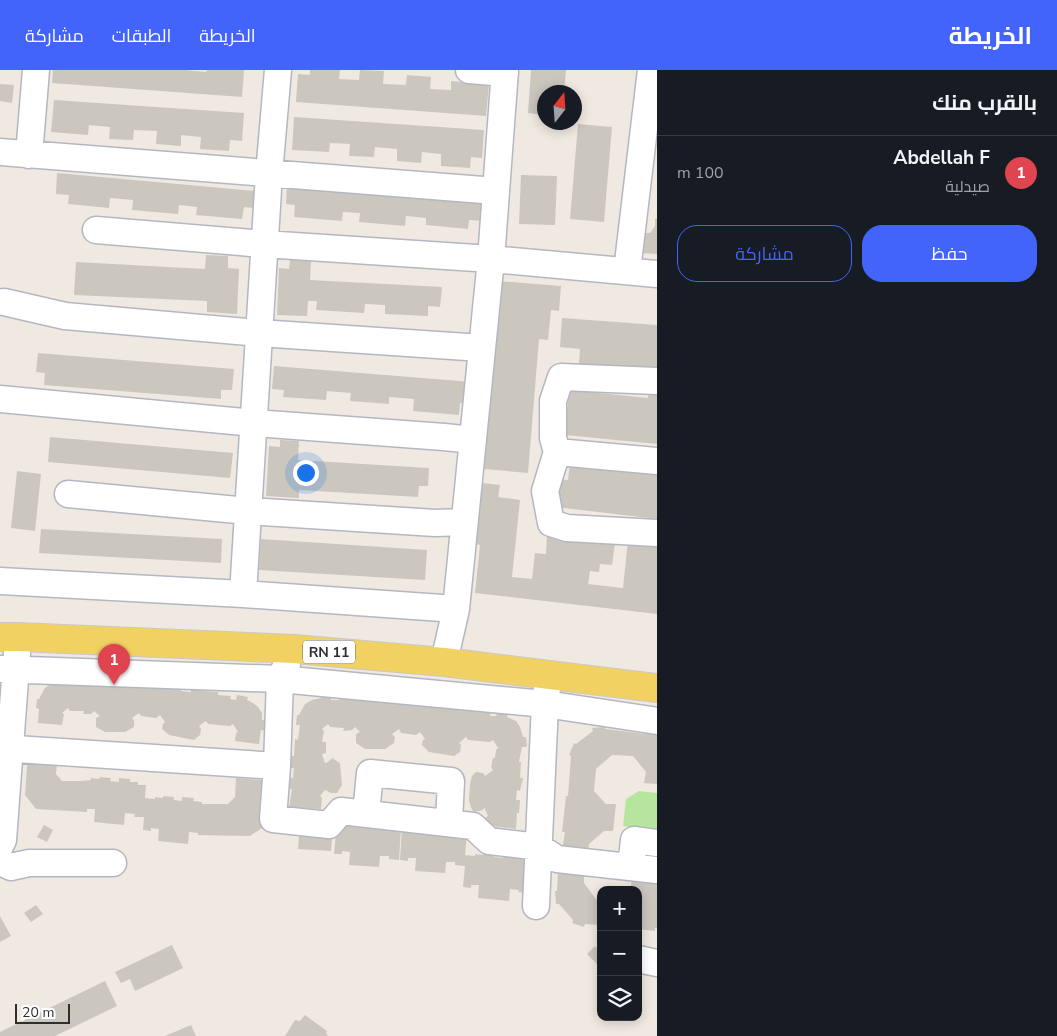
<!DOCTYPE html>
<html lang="ar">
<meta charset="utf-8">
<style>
:root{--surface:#171b24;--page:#20242c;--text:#f1f3f6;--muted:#9ea1a6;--line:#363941;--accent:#4264fb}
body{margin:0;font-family:"Nunito Sans",Cairo,sans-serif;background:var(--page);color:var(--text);direction:rtl}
.controls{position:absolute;right:15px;bottom:15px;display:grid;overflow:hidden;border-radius:10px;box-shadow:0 2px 12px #0003}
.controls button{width:45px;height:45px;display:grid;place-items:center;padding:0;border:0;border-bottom:1px solid var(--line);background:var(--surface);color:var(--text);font:25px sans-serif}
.compass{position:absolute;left:537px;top:15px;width:45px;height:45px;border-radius:50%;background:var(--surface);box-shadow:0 2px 12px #0003;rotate:17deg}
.scale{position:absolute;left:15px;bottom:12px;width:55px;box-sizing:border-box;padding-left:5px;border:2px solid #2e2e2e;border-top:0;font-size:14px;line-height:18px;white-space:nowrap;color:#2e2e2e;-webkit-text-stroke:4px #fff;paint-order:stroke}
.you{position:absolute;left:305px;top:402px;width:18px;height:18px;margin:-12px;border:4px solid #fff;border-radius:50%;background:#1a73e8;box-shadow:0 0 0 8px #1a73e833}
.badge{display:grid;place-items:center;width:32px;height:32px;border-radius:50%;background:var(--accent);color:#fff;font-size:16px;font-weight:700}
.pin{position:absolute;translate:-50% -41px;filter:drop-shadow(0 1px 2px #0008)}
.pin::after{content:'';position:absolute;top:26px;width:18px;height:15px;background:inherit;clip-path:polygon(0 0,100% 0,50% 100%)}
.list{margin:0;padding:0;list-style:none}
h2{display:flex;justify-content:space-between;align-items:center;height:65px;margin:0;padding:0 20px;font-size:21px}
h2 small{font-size:16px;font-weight:400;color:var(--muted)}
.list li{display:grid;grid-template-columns:32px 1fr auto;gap:15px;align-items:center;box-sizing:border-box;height:75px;padding:0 20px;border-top:1px solid var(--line)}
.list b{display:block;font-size:19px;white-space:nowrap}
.list p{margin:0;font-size:16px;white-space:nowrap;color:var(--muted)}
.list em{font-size:16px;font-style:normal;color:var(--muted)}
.actions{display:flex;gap:10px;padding:15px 20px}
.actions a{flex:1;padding:11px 0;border:1px solid var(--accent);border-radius:20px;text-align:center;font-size:18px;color:var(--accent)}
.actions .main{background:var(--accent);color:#fff}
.icon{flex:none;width:28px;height:28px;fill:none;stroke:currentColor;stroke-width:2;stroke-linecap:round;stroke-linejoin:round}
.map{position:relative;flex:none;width:657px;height:966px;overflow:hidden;direction:ltr}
header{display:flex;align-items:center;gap:30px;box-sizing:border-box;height:70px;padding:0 25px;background:var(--accent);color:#fff}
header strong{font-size:24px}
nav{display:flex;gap:28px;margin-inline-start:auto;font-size:18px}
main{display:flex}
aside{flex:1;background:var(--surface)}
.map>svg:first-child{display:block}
.green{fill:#b6e59e}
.building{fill:#cbc7bf}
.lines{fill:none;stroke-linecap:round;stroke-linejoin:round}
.minor-casing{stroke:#b4b7c1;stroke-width:29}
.major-casing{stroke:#c9c9c9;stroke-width:30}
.minor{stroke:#fff;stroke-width:26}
.major{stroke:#f2d163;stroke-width:28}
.labels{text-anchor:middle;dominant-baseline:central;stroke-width:4;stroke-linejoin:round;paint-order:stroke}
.shield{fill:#fff;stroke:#6d6d6d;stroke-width:1}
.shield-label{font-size:14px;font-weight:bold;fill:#2e2e2e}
</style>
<header>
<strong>الخريطة</strong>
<nav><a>الخريطة</a><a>الطبقات</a><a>مشاركة</a></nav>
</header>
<main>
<aside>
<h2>بالقرب منك<small></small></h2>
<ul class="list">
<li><span class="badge" style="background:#e0444e">1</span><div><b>Abdellah F</b><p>صيدلية</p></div><em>100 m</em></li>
</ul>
<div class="actions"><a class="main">حفظ</a><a>مشاركة</a></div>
</aside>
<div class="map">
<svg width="657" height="966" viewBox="0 0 657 966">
<rect width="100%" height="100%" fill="#efe9e1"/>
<!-- green -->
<path class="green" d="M 639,721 L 657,723 L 657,760 L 623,756 L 626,729 Z"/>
<!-- building -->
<path class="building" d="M 53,0 L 185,0 L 206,2 L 207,0 L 244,0 L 242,27 L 52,13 Z
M 310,0 L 340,0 L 339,9 L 359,10 L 360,0 L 384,1 L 383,14 L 406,15 L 407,5 L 431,7 L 430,19 L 451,20 L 451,11 L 489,14 L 486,46 L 296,32 L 298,4 L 310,5 Z
M 531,0 L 566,0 L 564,22 L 544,22 L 544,45 L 528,43 Z
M 0,14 L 14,15 L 12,33 L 0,31 Z
M 54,30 L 244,43 L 242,71 L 230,70 L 229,81 L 200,79 L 201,67 L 181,65 L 181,76 L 156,74 L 157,61 L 134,60 L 133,70 L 109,69 L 110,57 L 89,55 L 88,65 L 51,62 Z
M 294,47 L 484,60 L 482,88 L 471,87 L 470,98 L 441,96 L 441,84 L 422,82 L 421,93 L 397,91 L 397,79 L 375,77 L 374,87 L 349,86 L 350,74 L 330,73 L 329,82 L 292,80 Z
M 578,54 L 612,57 L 604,152 L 570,149 Z
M 57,103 L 255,121 L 254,138 L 244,137 L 242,149 L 196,145 L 197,137 L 179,135 L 178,144 L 132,140 L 133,130 L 110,128 L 109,138 L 68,134 L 69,125 L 56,124 Z
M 521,105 L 557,106 L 555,155 L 519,154 Z
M 287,114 L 484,131 L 483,151 L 469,150 L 468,159 L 426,155 L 426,148 L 406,146 L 405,156 L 359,152 L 360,143 L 343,142 L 342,151 L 294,147 L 295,135 L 286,134 Z
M 655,149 L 657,149 L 657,184 L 640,183 L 641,163 L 650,163 L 655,156 Z
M 206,185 L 228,186 L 228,198 L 239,199 L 237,244 L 207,242 L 207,231 L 74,225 L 76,192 L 205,199 Z
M 290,190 L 311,191 L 310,210 L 442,217 L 440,237 L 428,236 L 428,246 L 385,244 L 385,235 L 365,234 L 364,243 L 316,240 L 317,231 L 308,231 L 307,246 L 277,245 L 279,198 L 289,199 Z
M 499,211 L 561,216 L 559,241 L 551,240 L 548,270 L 539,269 L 528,403 L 484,399 Z
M 562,248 L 657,255 L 657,300 L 579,294 L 580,279 L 560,277 Z
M 38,283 L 234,299 L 232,320 L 221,320 L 221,329 L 44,315 L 45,303 L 36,302 Z
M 274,296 L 472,312 L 470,334 L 460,333 L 459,345 L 413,341 L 414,329 L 389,327 L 389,334 L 350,331 L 351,323 L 327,321 L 326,330 L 283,327 L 284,320 L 272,319 Z
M 650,312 L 657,312 L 657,374 L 565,365 L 569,320 L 648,328 Z
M 50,367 L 233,383 L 230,408 L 48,392 Z
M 280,370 L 299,371 L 298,390 L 429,398 L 428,416 L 419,416 L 418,427 L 299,420 L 299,428 L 266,426 L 269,376 L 280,377 Z
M 657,390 L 657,449 L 556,437 L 559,409 L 568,410 L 570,392 Z
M 17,401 L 41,404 L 35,461 L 11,458 Z
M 482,413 L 500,415 L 498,427 L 520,430 L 512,507 L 532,509 L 535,483 L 546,484 L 547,465 L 615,473 L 612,495 L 600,494 L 599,502 L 590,501 L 588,514 L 623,518 L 628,470 L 657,474 L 657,544 L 475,523 L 480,475 L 475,474 Z
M 41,459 L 222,469 L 221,493 L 39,483 Z
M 261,469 L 427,480 L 425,510 L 259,500 Z
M 52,613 L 182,616 L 181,621 L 191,622 L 191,617 L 201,618 L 201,621 L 218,622 L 218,625 L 231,626 L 230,629 L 236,630 L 237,625 L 248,627 L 247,630 L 253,633 L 258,637 L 262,643 L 262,650 L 266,650 L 267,661 L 261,660 L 259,674 L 235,671 L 236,663 L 238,662 L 233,654 L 230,656 L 208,654 L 206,651 L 199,656 L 201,659 L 200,665 L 194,670 L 169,665 L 162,659 L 163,654 L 165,652 L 160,645 L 156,648 L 141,646 L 139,643 L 132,648 L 134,650 L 134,657 L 125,662 L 105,662 L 96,657 L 96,648 L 100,646 L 94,641 L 91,644 L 83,644 L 84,641 L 70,641 L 68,638 L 62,643 L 64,644 L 62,655 L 38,653 L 39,639 L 36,638 L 37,629 L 39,629 L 45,618 Z
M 320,625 L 331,626 L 331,630 L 339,630 L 339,628 L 347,629 L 347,626 L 376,627 L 375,631 L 442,633 L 441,637 L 479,639 L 479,642 L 491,642 L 490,646 L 496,646 L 498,641 L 508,643 L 507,647 L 516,651 L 520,657 L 523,667 L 526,667 L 527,677 L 522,677 L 519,692 L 521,692 L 520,708 L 523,708 L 520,721 L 517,720 L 516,730 L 520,730 L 519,743 L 517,743 L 516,759 L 484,755 L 485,748 L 488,746 L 484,737 L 483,740 L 475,742 L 472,740 L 469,731 L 470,714 L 472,706 L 476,702 L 483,703 L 485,706 L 493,700 L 491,697 L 493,688 L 495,688 L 496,680 L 498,678 L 493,670 L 490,672 L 468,670 L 466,667 L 459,673 L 461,675 L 460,682 L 454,686 L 429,682 L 422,675 L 423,670 L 425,669 L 420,662 L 416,665 L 401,663 L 399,659 L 392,664 L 395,667 L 394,673 L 385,679 L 365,679 L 356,673 L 356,664 L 360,662 L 355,657 L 352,660 L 343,661 L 344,658 L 330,657 L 328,654 L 322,659 L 324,661 L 322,672 L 326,672 L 326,683 L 322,684 L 325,693 L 328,692 L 332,688 L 340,693 L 342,715 L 337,723 L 331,723 L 325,720 L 320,726 L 322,728 L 321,739 L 289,738 L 292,719 L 288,719 L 290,708 L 293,708 L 294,698 L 290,698 L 291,686 L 294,686 L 295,669 L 298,670 L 300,655 L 296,655 L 297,645 L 299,645 L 305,634 L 312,630 L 321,628 Z
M 605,657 L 605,659 L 646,664 L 647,661 L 657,662 L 657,714 L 644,713 L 646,702 L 633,686 L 612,685 L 596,699 L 594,721 L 606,734 L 616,734 L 613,761 L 604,761 L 589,774 L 588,783 L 562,780 L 565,762 L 562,762 L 566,726 L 568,726 L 571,686 L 569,685 L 574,673 L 576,674 L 593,661 L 592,658 Z
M 28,683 L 58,683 L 56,704 L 62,711 L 81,711 L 91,710 L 91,708 L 99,709 L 100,707 L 111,708 L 110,711 L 119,712 L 119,708 L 130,709 L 130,712 L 138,712 L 138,715 L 146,715 L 145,728 L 155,729 L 155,727 L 163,728 L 163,726 L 174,727 L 174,730 L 182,731 L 182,727 L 194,728 L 193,731 L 202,732 L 202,734 L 228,734 L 235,727 L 236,708 L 265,710 L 262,758 L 250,766 L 198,765 L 198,763 L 189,762 L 188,774 L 158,771 L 159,759 L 151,758 L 151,761 L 143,760 L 144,747 L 134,747 L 135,744 L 125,743 L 124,755 L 94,752 L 95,739 L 87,739 L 87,742 L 36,739 L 25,725 Z
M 337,752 L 401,758 L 399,790 L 389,789 L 389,786 L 380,786 L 379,797 L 349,795 L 350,782 L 342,781 L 342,784 L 334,784 Z
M 44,755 L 53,760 L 47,772 L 37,767 Z
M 402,758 L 467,764 L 465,785 L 475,786 L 475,784 L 483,785 L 484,783 L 495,784 L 494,787 L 503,788 L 503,784 L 514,785 L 514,788 L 522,789 L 522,790 L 530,791 L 528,823 L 518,822 L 519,820 L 510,819 L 509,831 L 478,828 L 479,815 L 471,815 L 471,818 L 463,817 L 465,796 L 455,795 L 455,792 L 446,792 L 445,803 L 415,801 L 416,788 L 408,788 L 408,791 L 400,790 Z
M 299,766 L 332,768 L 331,781 L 298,779 Z
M 558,801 L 584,802 L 584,813 L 596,829 L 601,829 L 601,855 L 585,854 L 584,857 L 572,853 L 573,850 L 559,834 L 556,834 L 555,821 L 557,821 Z
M 632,806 L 657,808 L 657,858 L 655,858 L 655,861 L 638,859 L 638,820 L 627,820 L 631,816 Z
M 36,835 L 43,844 L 31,852 L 24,843 Z
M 0,846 L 11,866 L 0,872 Z
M 172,875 L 183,898 L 135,921 L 130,909 L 121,913 L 115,902 Z
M 595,876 L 601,882 L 601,892 L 598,895 L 587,884 Z
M 105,911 L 117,936 L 55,966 L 0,966 L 0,962 Z
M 305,945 L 327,961 L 326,963 L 328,966 L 285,966 L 295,950 L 300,951 Z
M 191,955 L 196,966 L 165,966 Z"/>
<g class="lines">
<defs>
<path id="minor" d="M 469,0 L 505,3
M 0,82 L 496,121
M 29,85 L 36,0
M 96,160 L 264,174 L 491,189 L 657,204
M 627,201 L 651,0
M 4,232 L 65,246 L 259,263 L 482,278
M 657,311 L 561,307 L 553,331 L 553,368 L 557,382 L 545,421 L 551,453 L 567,458 L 657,463
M 0,329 L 254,353 L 444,367 L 473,370
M 557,382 L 657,391
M 68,424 L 248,441 L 435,453 L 464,452
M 0,511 L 243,524 L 456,539
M 243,524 L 269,104 L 278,0
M 444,592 L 456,539 L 491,189 L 505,0
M 287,594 L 280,609 L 277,696 L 273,749 L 329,755 L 341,741 L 473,756 L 489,771 L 539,777 L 557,789 L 657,800
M 0,599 L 280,609 L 545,634 L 657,651
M 0,678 L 277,696
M 366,744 L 370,703 L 451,711 L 449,752
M 0,776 L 3,770 L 17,583
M 0,792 L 11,797 L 29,793 L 113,793
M 631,797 L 634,770 L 657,773
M 536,836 L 545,634 L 547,618
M 638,889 L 657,893"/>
<path id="major" d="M 0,567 L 18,567 L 294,579 L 444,592 L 657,618"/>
</defs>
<!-- minor casing -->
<use href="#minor" class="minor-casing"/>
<!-- major casing -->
<use href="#major" class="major-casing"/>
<!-- minor -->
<use href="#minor" class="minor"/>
<!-- major -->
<use href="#major" class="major"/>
</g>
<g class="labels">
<!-- shield labels -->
<rect class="shield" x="303" y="570.5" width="52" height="23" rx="4"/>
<g class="shield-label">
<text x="329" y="582">RN 11</text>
</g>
</g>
</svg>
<div class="controls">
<button>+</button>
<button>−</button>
<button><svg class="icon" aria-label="layers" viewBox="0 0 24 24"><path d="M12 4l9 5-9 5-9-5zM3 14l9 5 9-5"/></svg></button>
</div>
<svg class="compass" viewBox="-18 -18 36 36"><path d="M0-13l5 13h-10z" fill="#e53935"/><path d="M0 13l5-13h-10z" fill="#9ea1a6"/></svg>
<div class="scale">20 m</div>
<div class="you"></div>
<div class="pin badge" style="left:114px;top:615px;background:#e0444e">1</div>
</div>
</main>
